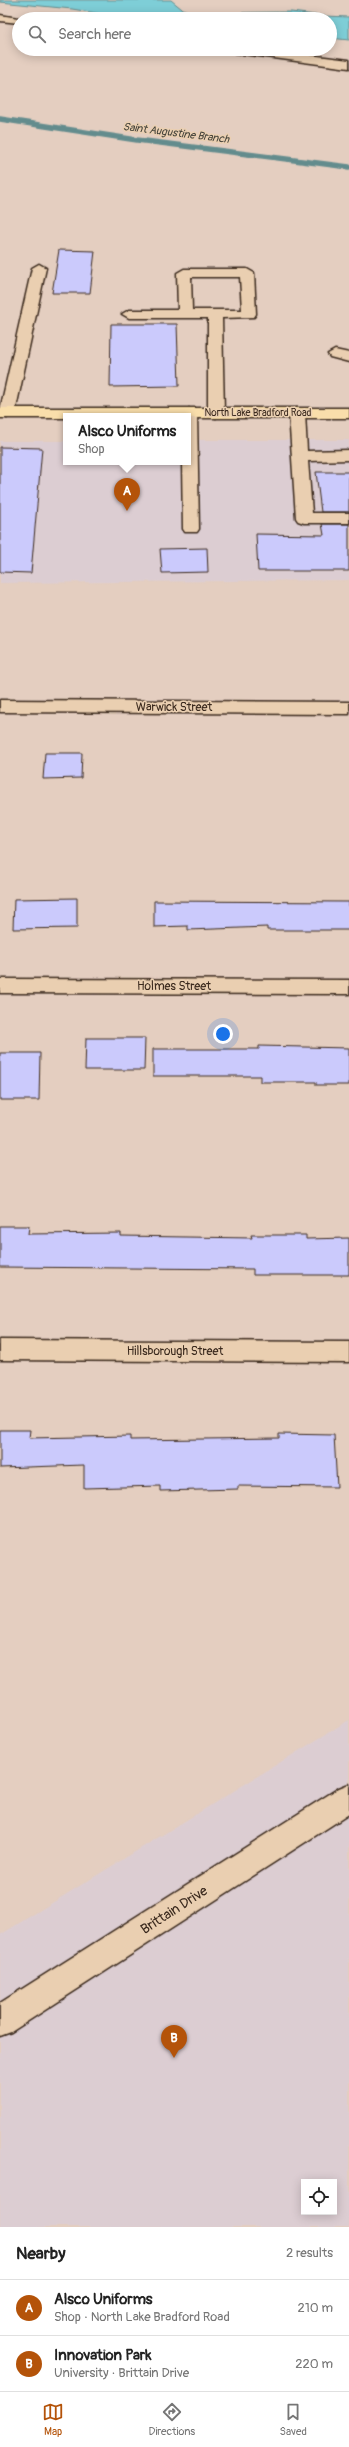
<!DOCTYPE html>
<meta charset="utf-8">
<style>
:root{--surface:#fff;--page:#f2f2f2;--text:#222;--muted:#767676;--line:#e0e0e0;--accent:#b45309}
body{margin:0;font-family:Pangolin,sans-serif;background:var(--page);color:var(--text)}
.controls{position:absolute;right:12px;bottom:12px;display:grid;overflow:hidden;border-radius:0px;box-shadow:0 2px 10px #0003}
.controls button{width:36px;height:36px;display:grid;place-items:center;padding:0;border:0;border-bottom:1px solid var(--line);background:var(--surface);color:var(--text);font:20px sans-serif}
.you{position:absolute;left:223px;top:1034px;width:14px;height:14px;margin:-10px;border:3px solid #fff;border-radius:50%;background:#1a73e8;box-shadow:0 0 0 6px #1a73e833}
.badge{display:grid;place-items:center;width:26px;height:26px;border-radius:50%;background:var(--accent);color:#fff;font-size:13px;font-weight:700}
.pin{position:absolute;translate:-50% -33px;filter:drop-shadow(0 1px 2px #0008)}
.pin::after{content:'';position:absolute;top:21px;width:14px;height:12px;background:inherit;clip-path:polygon(0 0,100% 0,50% 100%)}
.popup{position:absolute;left:63px;top:413px;width:128px;height:52px;box-sizing:border-box;display:grid;place-content:center;border-radius:0px;background:var(--surface);filter:drop-shadow(0 1px 3px #0005);font-size:13px;white-space:nowrap;color:var(--muted)}
.popup b{font-size:15px;color:var(--text)}
.popup::after{content:'';position:absolute;left:50%;top:100%;margin-left:-8px;border:8px solid transparent;border-top-color:var(--surface)}
.list{margin:0;padding:0;list-style:none}
h2{display:flex;justify-content:space-between;align-items:center;height:52px;margin:0;padding:0 16px;font-size:17px}
h2 small{font-size:13px;font-weight:400;color:var(--muted)}
.list li{display:grid;grid-template-columns:26px 1fr auto;gap:12px;align-items:center;box-sizing:border-box;height:56px;padding:0 16px;border-top:1px solid var(--line)}
.list b{display:block;font-size:15px;white-space:nowrap}
.list p{margin:0;font-size:13px;white-space:nowrap;color:var(--muted)}
.list em{font-size:13px;font-style:normal;color:var(--muted)}
.icon{flex:none;width:22px;height:22px;fill:none;stroke:currentColor;stroke-width:2;stroke-linecap:round;stroke-linejoin:round}
.map{position:relative;flex:none;width:349px;height:2227px;overflow:hidden}
.search{position:absolute;background:var(--surface);box-shadow:0 2px 10px #0003;left:12px;right:12px;top:12px;height:44px;display:flex;align-items:center;gap:10px;box-sizing:border-box;padding:0 14px;border-radius:22px;color:var(--muted);font-size:15px}
.sheet{height:164px;background:var(--surface)}
nav{display:flex;justify-content:space-around;align-items:center;box-sizing:border-box;height:56px;border-top:1px solid var(--line);background:var(--surface);font-size:11px;color:var(--muted)}
nav a{display:grid;justify-items:center;gap:2px}
nav .on{color:var(--accent)}
.map>svg:first-child{display:block}
.built{fill:#dccdd2;fill-rule:evenodd}
.water{fill:#7eced7;stroke:#638c8d}
.lines{fill:none;stroke-linecap:round;stroke-linejoin:round}
.stream{stroke:#638c8d;stroke-width:5.5}
.building{fill:#cbcafc;stroke:#3b2a1e}
.minor-casing{stroke:#3b2a1e;stroke-width:3}
.major-casing{stroke:#3b2a1e;stroke-width:3}
.minor{fill:#eacfb1;fill-rule:evenodd}
.major{fill:#f9deab;fill-rule:evenodd}
.labels{text-anchor:middle;dominant-baseline:central;stroke-width:3;stroke-linejoin:round;paint-order:stroke}
.far-street-label{font-size:10px;fill:#3b2a1e;stroke:#eacfb1}
.far-water-label{font-size:11px;font-style:italic;fill:#45433a;stroke:#eacfb1}
.street-label{font-size:12px;fill:#3b2a1e;stroke:#eacfb1}
.near-street-label{font-size:14px;fill:#3b2a1e;stroke:#eacfb1}
</style>
<div class="map">
<svg width="349" height="2227" viewBox="0 0 349 2227">
<rect width="100%" height="100%" fill="#e4cec0"/>
<filter id="ink" filterUnits="userSpaceOnUse"><feTurbulence type="fractalNoise" baseFrequency=".025" numOctaves="2"/><feDisplacementMap in="SourceGraphic" scale="8" xChannelSelector="R" yChannelSelector="G"/><feConvolveMatrix kernelMatrix="1 2 1 2 8 2 1 2 1" color-interpolation-filters="sRGB"/></filter>
<g filter="url(#ink)">
<!-- built -->
<path class="built" d="M 188,440 L 349,440 L 349,580 L 0,583 L 0,441 L 66,441 L 66,462 L 188,462 Z
M 349,1720 L 349,2227 L 0,2227 L 0,1935 ZM 304,2182 L 334,2182 L 334,2212 L 304,2212 Z"/>
<!-- water -->
<path class="water" d="M 0,0 L 171,0 L 182,9 L 195,13 L 291,12 L 324,16 L 349,17 L 349,40 L 330,38 L 330,19 L 133,19 L 72,9 L 0,2 Z"/>
<g class="lines">
<!-- stream -->
<path class="stream" d="M 0,119 L 137,140 L 349,167"/>
</g>
<!-- building -->
<path class="building" d="M 59,250 L 95,251 L 90,293 L 52,293 Z
M 111,324 L 177,324 L 179,386 L 110,387 Z
M 0,447 L 42,448 L 31,573 L 0,572 Z
M 316,472 L 349,472 L 349,512 L 321,512 Z
M 322,524 L 349,524 L 349,571 L 258,571 L 256,534 L 324,535 Z
M 207,548 L 208,572 L 162,573 L 160,549 Z
M 45,753 L 82,753 L 81,778 L 43,779 Z
M 77,898 L 77,928 L 13,929 L 14,899 Z
M 154,901 L 349,902 L 349,930 L 267,930 L 267,927 L 188,930 L 188,926 L 154,927 Z
M 86,1038 L 145,1038 L 144,1070 L 85,1070 Z
M 259,1046 L 349,1048 L 349,1085 L 316,1085 L 316,1082 L 260,1082 L 260,1076 L 153,1076 L 153,1049 L 259,1049 Z
M 0,1053 L 40,1053 L 39,1100 L 0,1100 Z
M 0,1226 L 29,1226 L 28,1234 L 121,1233 L 121,1236 L 252,1238 L 251,1235 L 306,1235 L 306,1239 L 349,1238 L 349,1275 L 253,1275 L 253,1269 L 0,1267 Z
M 0,1430 L 30,1430 L 29,1438 L 130,1436 L 130,1440 L 279,1438 L 279,1434 L 334,1435 L 337,1487 L 238,1486 L 238,1489 L 160,1491 L 160,1486 L 84,1488 L 84,1465 L 0,1468 Z"/>
<g class="lines">
<defs>
<path id="minor" d="M 0,15 L 24,19 L 19,19 L 19,23 L 0,21 Z
M 229,49 L 262,49 L 349,60 L 349,68 L 235,53 Z
M 39,264 L 46,268 L 15,413 L 7,418 L 2,416 L 0,410 L 32,268 Z
M 184,269 L 247,269 L 254,273 L 256,314 L 254,317 L 222,318 L 224,413 L 216,418 L 208,413 L 208,318 L 129,318 L 122,314 L 129,310 L 178,310 L 177,273 ZM 191,277 L 240,277 L 242,310 L 192,310 Z
M 335,350 L 349,353 L 349,362 L 330,357 L 328,354 Z
M 189,408 L 197,413 L 199,529 L 197,532 L 185,532 L 183,529 L 182,462 L 188,462 L 188,416 L 181,416 L 181,413 Z
M 297,408 L 305,413 L 307,451 L 349,450 L 349,460 L 308,461 L 312,513 L 349,513 L 349,523 L 304,523 L 298,521 L 296,518 L 289,413 Z
M 0,700 L 349,702 L 349,714 L 0,712 Z
M 0,979 L 349,980 L 349,994 L 0,993 Z
M 0,1340 L 349,1342 L 349,1362 L 0,1360 Z
M 349,1784 L 349,1814 L 11,2032 L 0,2036 L 0,2003 L 339,1788 Z"/>
<path id="major" d="M 0,408 L 349,408 L 349,418 L 0,418 Z"/>
</defs>
<!-- minor casing -->
<use href="#minor" class="minor-casing"/>
<!-- major casing -->
<use href="#major" class="major-casing"/>
<!-- minor -->
<use href="#minor" class="minor"/>
<!-- major -->
<use href="#major" class="major"/>
</g>
</g>
<g class="labels">
<!-- far-street labels -->
<g class="far-street-label">
<text x="258" y="413">North Lake Bradford Road</text>
</g>
<!-- far-water labels -->
<g class="far-water-label">
<text transform="translate(176 133) rotate(7)">Saint Augustine Branch</text>
</g>
<!-- street labels -->
<g class="street-label">
<text x="174" y="707">Warwick Street</text>
<text x="174" y="986">Holmes Street</text>
<text x="175" y="1351">Hillsborough Street</text>
</g>
<!-- near-street labels -->
<g class="near-street-label">
<text transform="translate(174 1910) rotate(-33)">Brittain Drive</text>
</g>
</g>
</svg>
<div class="controls">
<button><svg class="icon" aria-label="locate" viewBox="0 0 24 24"><circle cx="12" cy="12" r="6"/><path d="M12 2v4M12 18v4M2 12h4M18 12h4"/></svg></button>
</div>
<div class="you"></div>
<div class="pin badge" style="left:127px;top:511px">A</div>
<div class="popup"><b>Alsco Uniforms</b>Shop</div>
<div class="pin badge" style="left:174px;top:2058px">B</div>
<div class="search"><svg class="icon" aria-label="search" viewBox="0 0 24 24"><circle cx="10" cy="10" r="6"/><path d="M15 15l6 6"/></svg>Search here</div>
</div>
<section class="sheet">
<h2>Nearby<small>2 results</small></h2>
<ul class="list">
<li><span class="badge">A</span><div><b>Alsco Uniforms</b><p>Shop · North Lake Bradford Road</p></div><em>210 m</em></li>
<li><span class="badge">B</span><div><b>Innovation Park</b><p>University · Brittain Drive</p></div><em>220 m</em></li>
</ul>
</section>
<nav>
<a class="on"><svg class="icon" aria-label="map" viewBox="0 0 24 24"><path d="M3 6l6-2 6 2 6-2v14l-6 2-6-2-6 2zM9 4v14M15 6v14"/></svg>Map</a>
<a><svg class="icon" aria-label="directions" viewBox="0 0 24 24"><path d="M12 3l9 9-9 9-9-9zM9 14v-3h6M13 9l2 2-2 2"/></svg>Directions</a>
<a><svg class="icon" aria-label="saved" viewBox="0 0 24 24"><path d="M7 4h10v16l-5-4-5 4z"/></svg>Saved</a>
</nav>
